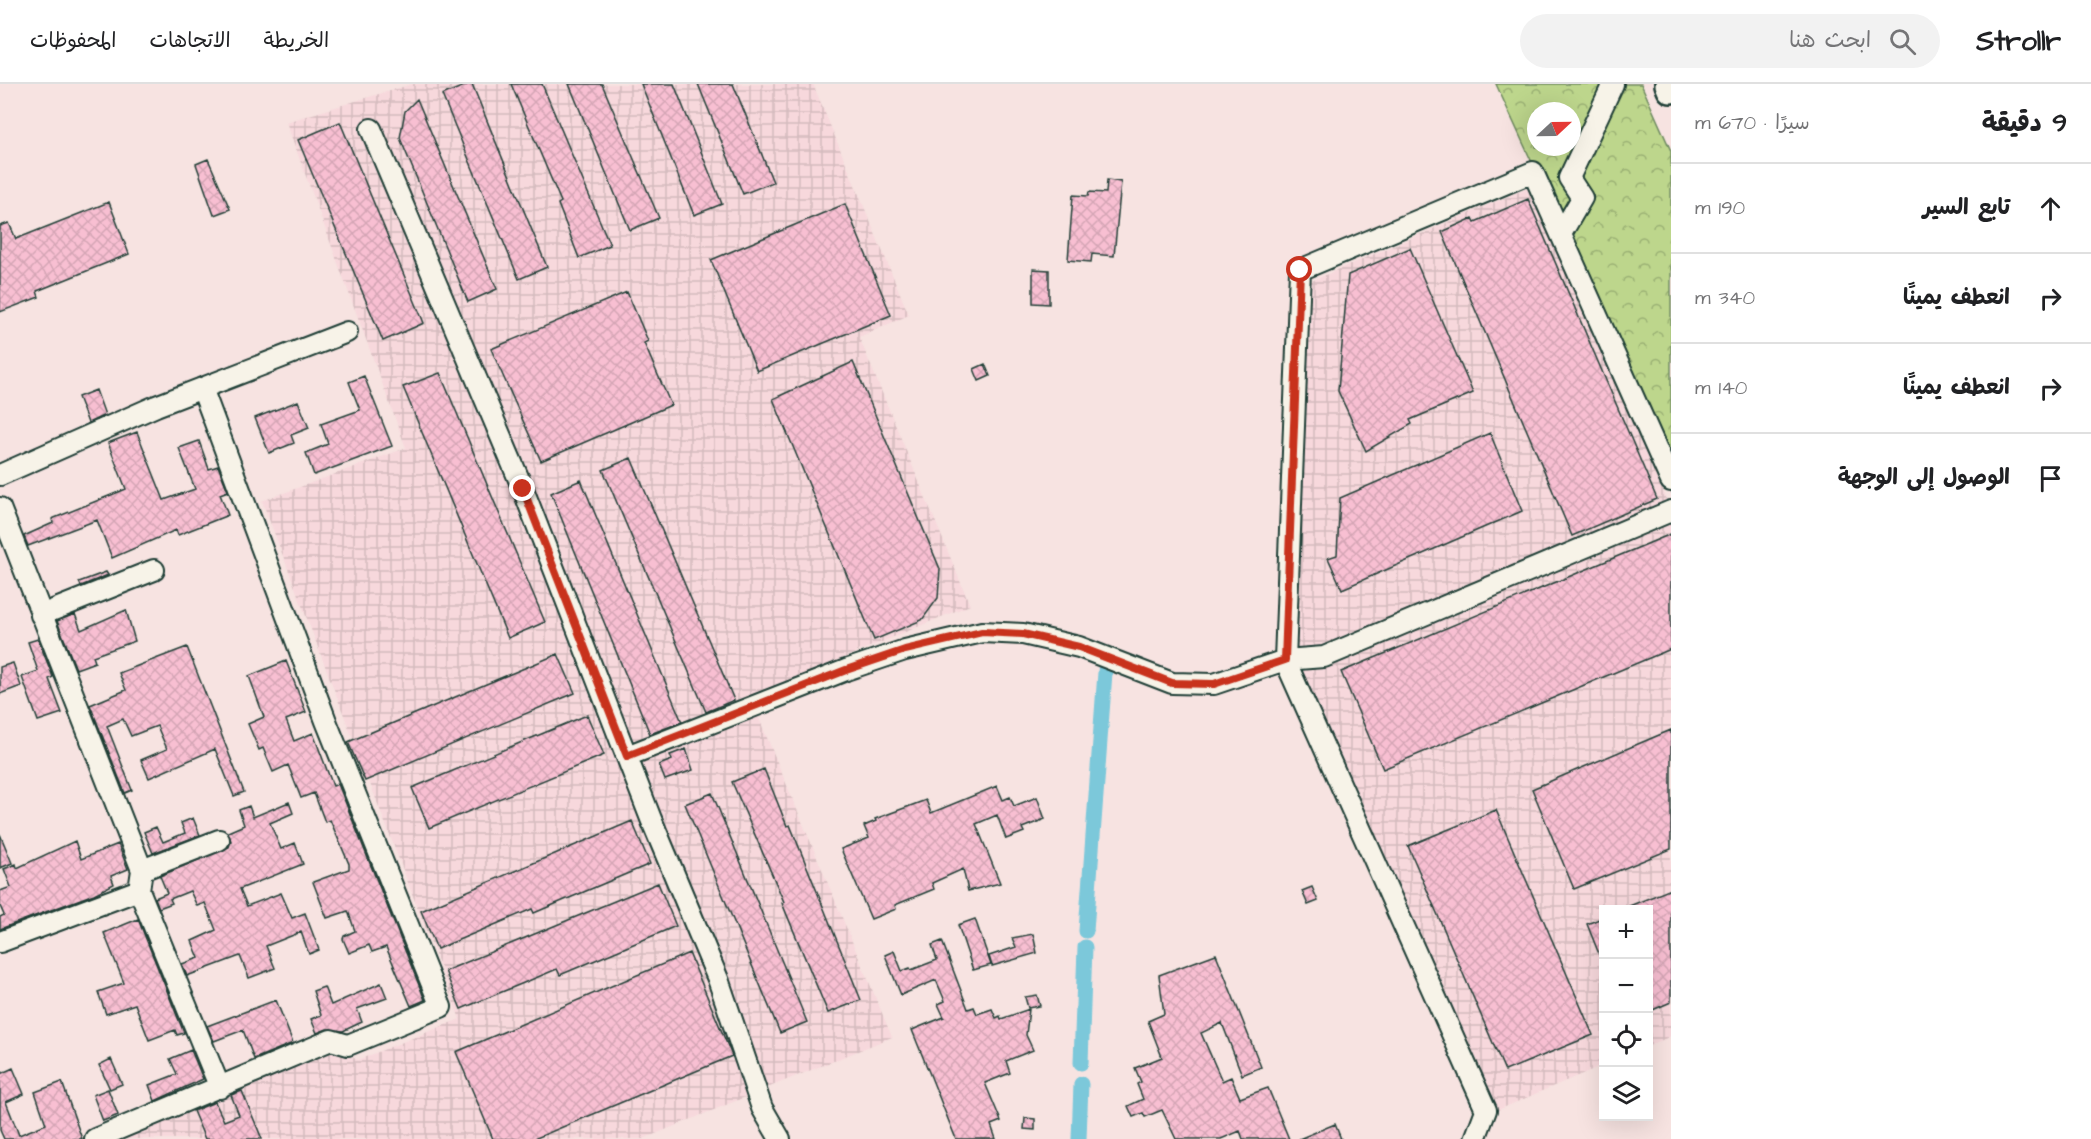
<!DOCTYPE html>
<html lang="ar">
<meta charset="utf-8">
<style>
:root{--surface:#fff;--page:#f2f2f2;--text:#202124;--muted:#757577;--line:#e0e0e0}
body{margin:0;font-family:"Architects Daughter","Playpen Sans Arabic",sans-serif;background:var(--page);color:var(--text);direction:rtl}
.controls{position:absolute;right:18px;bottom:18px;display:grid;overflow:hidden;border-radius:0px;box-shadow:0 6px 24px #0002}
.controls button{width:54px;height:54px;display:grid;place-items:center;padding:0;border:0;border-bottom:2px solid var(--line);background:var(--surface);color:var(--text);font:30px sans-serif}
.compass{position:absolute;left:1527px;top:18px;width:54px;height:54px;border-radius:50%;background:var(--surface);box-shadow:0 6px 24px #0002;rotate:68deg}
.stop{position:absolute;width:18px;height:18px;margin:-14px;border:4px solid #c8321e;border-radius:50%;background:#fff}
.stop.end{background:#c8321e;border-color:#fff;box-shadow:0 2px 6px #0008}
.list{margin:0;padding:0;list-style:none}
h2{display:flex;justify-content:space-between;align-items:center;height:78px;margin:0;padding:0 24px;font-size:26px}
h2 small{font-size:20px;font-weight:400;color:var(--muted)}
.list li{display:grid;grid-template-columns:39px 1fr auto;gap:18px;align-items:center;box-sizing:border-box;height:90px;padding:0 24px;border-top:2px solid var(--line)}
.list b{display:block;font-size:22px;white-space:nowrap}
.list em{font-size:20px;font-style:normal;color:var(--muted)}
.icon{flex:none;width:33px;height:33px;fill:none;stroke:currentColor;stroke-width:2;stroke-linecap:round;stroke-linejoin:round}
.map{position:relative;flex:none;width:1671px;height:1055px;overflow:hidden;direction:ltr}
header{display:flex;align-items:center;gap:36px;box-sizing:border-box;height:84px;padding:0 30px;background:var(--surface);border-bottom:2px solid var(--line)}
header strong{font-size:28px}
nav{display:flex;gap:33px;margin-inline-start:auto;font-size:21px}
.search{width:420px;height:54px;background:var(--page);display:flex;align-items:center;gap:15px;box-sizing:border-box;padding:0 21px;border-radius:33px;color:var(--muted);font-size:22px}
main{display:flex}
aside{flex:1;background:var(--surface)}
.map>svg:first-child{display:block}
.industrial{fill:url(#industrial-grid)}
.forest{fill:url(#forest-crowns);stroke:#6e8a60;stroke-width:1.5;fill-rule:evenodd}
.lines{fill:none;stroke-linecap:round;stroke-linejoin:round}
.canal{stroke:#7bc8da;stroke-width:15}
.building{fill:url(#building-cross-hatch);stroke:#1f3d34;stroke-width:1.5}
.minor-casing{stroke:#1f3d34;stroke-width:24}
.highway-casing{stroke:#1f3d34;stroke-width:32}
.minor{stroke:#f7f3e8;stroke-width:20}
.highway{stroke:#f7f3e8;stroke-width:27}
.route{stroke:#c8321e;stroke-width:8}
</style>
<header>
<strong>Strollr</strong>
<div class="search"><svg class="icon" aria-label="search" viewBox="0 0 24 24"><circle cx="10" cy="10" r="6"/><path d="M15 15l6 6"/></svg>ابحث هنا</div>
<nav><a>الخريطة</a><a>الاتجاهات</a><a>المحفوظات</a></nav>
</header>
<main>
<aside>
<h2>9 دقيقة<small>سيرًا · 670 m</small></h2>
<ul class="list">
<li><svg class="icon" aria-label="ahead" viewBox="0 0 24 24"><path d="M12 20V5M6 11l6-6 6 6"/></svg><div><b>تابع السير</b></div><em>190 m</em></li>
<li><svg class="icon" aria-label="right" viewBox="0 0 24 24"><path d="M7 20v-9h11M14 6l5 5-5 5"/></svg><div><b>انعطف يمينًا</b></div><em>340 m</em></li>
<li><svg class="icon" aria-label="right" viewBox="0 0 24 24"><path d="M7 20v-9h11M14 6l5 5-5 5"/></svg><div><b>انعطف يمينًا</b></div><em>140 m</em></li>
<li><svg class="icon" aria-label="arrive" viewBox="0 0 24 24"><path d="M6 21V4h12l-3 4 3 4H6"/></svg><div><b>الوصول إلى الوجهة</b></div></li>
</ul>
</aside>
<div class="map">
<svg width="1671" height="1055" viewBox="0 0 1671 1055">
<defs>
<pattern id="industrial-grid" width="8" height="8" patternUnits="userSpaceOnUse" patternTransform="scale(1.5)"><rect width="8" height="8" fill="#f7d8dc"/><path d="M0 4h8M4 0v8" fill="none" stroke="#d3babd"/></pattern>
<pattern id="forest-crowns" width="20" height="18" patternUnits="userSpaceOnUse" patternTransform="scale(1.5)"><rect width="20" height="18" fill="#bdd68c"/><path d="M2 6a3 3 0 1 1 6 0M12 15a3 3 0 1 1 6 0" fill="none" stroke="#99af73"/></pattern>
<pattern id="building-cross-hatch" width="8" height="8" patternUnits="userSpaceOnUse" patternTransform="scale(1.5)"><rect width="8" height="8" fill="#f8bfd2"/><path d="M0 0l8 8M0 8l8-8" fill="none" stroke="#d4a5b5"/></pattern>
</defs>
<rect width="100%" height="100%" fill="#f7e3e1"/>
<filter id="ink" filterUnits="userSpaceOnUse"><feTurbulence type="fractalNoise" baseFrequency=".0167" numOctaves="2"/><feDisplacementMap in="SourceGraphic" scale="12" xChannelSelector="R" yChannelSelector="G"/><feConvolveMatrix kernelMatrix="1 2 1 2 8 2 1 2 1" color-interpolation-filters="sRGB"/></filter>
<g filter="url(#ink)">
<!-- industrial -->
<path class="industrial" d="M 412,0 L 813,0 L 909,231 L 859,253 L 970,521 L 750,613 L 892,953 L 643,1055 L 103,1055 L 328,961 L 358,976 L 460,935 L 262,417 L 406,364 L 286,38 Z
M 1528,104 L 1671,425 L 1671,952 L 1649,962 L 1648,826 L 1604,826 L 1603,981 L 1498,1026 L 1294,570 L 1309,198 Z"/>
<!-- forest -->
<path class="forest" d="M 1496,0 L 1641,0 L 1671,67 L 1671,381 ZM 1536,27 L 1572,27 L 1572,63 L 1536,63 Z"/>
<g class="lines">
<!-- canal -->
<path class="canal" d="M 1086,847 L 1106,575
M 1081,979 L 1085,863
M 1079,1055 L 1081,1000"/>
</g>
<!-- building -->
<path class="building" d="M 469,0 L 472,0 L 547,183 L 519,195 L 442,11 Z
M 511,0 L 542,0 L 610,161 L 579,174 L 558,120 L 561,118 Z
M 569,0 L 602,0 L 659,134 L 630,146 Z
M 641,0 L 674,0 L 722,120 L 694,131 Z
M 698,0 L 733,0 L 773,98 L 743,110 Z
M 417,15 L 497,205 L 468,218 L 400,54 L 405,27 Z
M 340,38 L 424,239 L 383,257 L 298,56 Z
M 208,75 L 230,125 L 214,131 L 196,80 Z
M 1107,96 L 1121,98 L 1114,172 L 1092,170 L 1091,178 L 1068,176 L 1073,111 L 1088,112 L 1089,108 L 1106,109 Z
M 1528,115 L 1657,415 L 1572,452 L 1442,148 L 1473,134 L 1475,138 Z
M 109,118 L 129,170 L 37,207 L 39,213 L 0,228 L 0,142 L 9,139 L 16,155 Z
M 845,120 L 891,231 L 757,287 L 711,176 Z
M 1410,164 L 1473,309 L 1410,336 L 1412,340 L 1366,367 L 1338,307 L 1348,191 Z
M 1033,185 L 1049,186 L 1049,220 L 1033,219 Z
M 627,208 L 648,257 L 644,259 L 671,321 L 541,377 L 491,265 Z
M 853,278 L 940,485 L 938,514 L 922,536 L 874,556 L 773,315 Z
M 985,280 L 990,292 L 979,297 L 974,285 Z
M 440,289 L 545,538 L 508,554 L 403,303 Z
M 364,292 L 392,362 L 314,391 L 306,369 L 328,360 L 321,340 L 360,326 L 349,298 Z
M 96,306 L 105,331 L 88,339 L 78,313 Z
M 298,317 L 309,344 L 291,351 L 294,359 L 269,369 L 255,334 Z
M 137,348 L 164,416 L 195,405 L 179,364 L 199,357 L 209,385 L 218,382 L 228,407 L 220,410 L 228,431 L 178,451 L 176,446 L 112,474 L 97,436 L 28,462 L 24,452 L 53,439 L 52,435 L 126,405 L 108,359 Z
M 1490,349 L 1522,427 L 1342,505 L 1328,474 L 1337,471 L 1340,414 Z
M 631,374 L 734,616 L 706,628 L 603,386 Z
M 581,396 L 682,638 L 650,650 L 551,409 Z
M 1671,450 L 1671,565 L 1383,685 L 1341,588 Z
M 106,488 L 108,491 L 81,502 L 79,498 Z
M 126,526 L 135,557 L 93,572 L 95,578 L 76,585 L 57,537 L 75,530 L 81,546 Z
M 38,555 L 53,593 L 49,595 L 62,629 L 38,637 L 22,593 L 38,587 L 28,558 Z
M 187,563 L 244,708 L 234,712 L 215,665 L 149,694 L 141,676 L 167,665 L 157,642 L 131,652 L 123,635 L 107,642 L 132,706 L 125,709 L 90,621 L 126,606 L 119,589 Z
M 558,570 L 575,609 L 365,697 L 348,658 Z
M 286,577 L 306,628 L 286,636 L 294,657 L 313,649 L 333,702 L 338,700 L 425,916 L 411,922 L 386,863 L 372,868 L 369,861 L 349,869 L 343,855 L 344,852 L 355,847 L 348,827 L 327,834 L 313,798 L 349,785 L 349,780 L 330,736 L 325,738 L 314,709 L 301,714 L 288,681 L 273,688 L 263,664 L 259,666 L 248,640 L 264,633 L 249,592 Z
M 13,579 L 21,602 L 0,610 L 0,583 Z
M 587,631 L 604,671 L 429,744 L 412,704 Z
M 1671,646 L 1671,765 L 1574,805 L 1532,705 Z
M 686,665 L 693,686 L 665,696 L 659,681 L 672,676 L 670,671 Z
M 764,685 L 787,742 L 790,741 L 861,916 L 828,929 L 782,819 L 784,818 L 732,698 Z
M 997,702 L 1003,716 L 1010,713 L 1014,722 L 1037,713 L 1045,735 L 1022,744 L 1024,748 L 1006,755 L 997,731 L 976,740 L 1000,799 L 968,807 L 963,785 L 932,799 L 934,805 L 895,821 L 896,825 L 871,835 L 841,765 L 869,754 L 864,742 L 876,737 L 875,735 L 926,716 L 931,729 Z
M 712,709 L 807,938 L 780,949 L 685,720 Z
M 289,718 L 293,729 L 270,739 L 281,765 L 295,759 L 303,780 L 240,805 L 247,822 L 281,809 L 292,834 L 305,829 L 319,866 L 309,870 L 301,848 L 266,862 L 275,884 L 249,894 L 240,872 L 187,892 L 182,880 L 199,874 L 192,857 L 216,846 L 205,819 L 197,822 L 190,807 L 170,815 L 172,819 L 159,824 L 155,814 L 167,809 L 160,792 L 229,763 L 231,757 L 228,748 L 244,741 L 239,726 L 249,722 L 253,733 Z
M 1496,726 L 1593,951 L 1505,987 L 1408,762 Z
M 193,734 L 200,751 L 153,769 L 144,748 L 156,743 L 163,758 L 185,749 L 181,739 Z
M 632,737 L 650,780 L 534,829 L 532,825 L 437,865 L 421,827 Z
M 0,750 L 12,779 L 0,784 Z
M 75,757 L 81,775 L 118,760 L 128,785 L 111,792 L 114,800 L 94,810 L 0,845 L 0,833 L 4,831 L 0,822 L 0,807 L 11,803 L 4,785 L 16,780 L 17,784 Z
M 658,799 L 676,842 L 560,891 L 557,885 L 461,925 L 445,887 Z
M 1312,803 L 1318,817 L 1308,821 L 1302,807 Z
M 1671,805 L 1671,918 L 1648,928 L 1648,825 L 1622,825 Z
M 1604,833 L 1604,880 L 1603,880 L 1587,840 Z
M 138,835 L 184,949 L 177,951 L 175,946 L 149,956 L 135,920 L 106,930 L 98,908 L 124,899 L 104,849 Z
M 975,835 L 991,881 L 973,886 L 958,841 Z
M 1033,850 L 1037,869 L 992,882 L 989,872 L 1016,863 L 1012,854 Z
M 942,857 L 968,925 L 974,923 L 977,930 L 992,925 L 996,934 L 1000,932 L 1001,935 L 1029,925 L 1026,951 L 1033,966 L 1006,977 L 1010,989 L 985,999 L 1001,1037 L 991,1041 L 996,1055 L 956,1055 L 912,946 L 944,933 L 938,920 L 945,917 L 936,896 L 901,911 L 885,871 L 894,867 L 902,887 L 910,884 L 911,886 L 937,876 L 932,861 Z
M 689,869 L 732,972 L 534,1055 L 493,1055 L 456,968 Z
M 1216,870 L 1261,983 L 1242,991 L 1222,939 L 1201,949 L 1222,997 L 1231,993 L 1240,1014 L 1268,1004 L 1289,1055 L 1243,1055 L 1240,1047 L 1221,1055 L 1176,1055 L 1162,1026 L 1145,1033 L 1143,1029 L 1133,1033 L 1128,1022 L 1143,1015 L 1137,1000 L 1141,998 L 1135,984 L 1162,973 L 1148,937 L 1164,930 L 1159,891 Z
M 381,899 L 387,914 L 357,925 L 362,938 L 343,947 L 327,945 L 317,949 L 311,935 L 321,931 L 313,907 L 324,903 L 331,921 Z
M 1037,911 L 1040,922 L 1028,924 L 1025,913 Z
M 276,916 L 293,959 L 254,975 L 243,946 L 214,957 L 207,942 Z
M 191,966 L 203,995 L 155,1017 L 149,1001 L 177,990 L 170,975 Z
M 111,975 L 122,1000 L 110,1005 L 99,981 Z
M 13,984 L 24,1010 L 6,1018 L 19,1051 L 46,1040 L 35,1008 L 62,998 L 82,1055 L 4,1055 L 0,1046 L 0,990 Z
M 108,1005 L 118,1031 L 103,1037 L 93,1011 Z
M 242,1007 L 262,1055 L 205,1055 L 193,1027 L 215,1018 L 224,1037 L 239,1031 L 231,1011 Z
M 1025,1034 L 1035,1035 L 1035,1046 L 1024,1045 Z
M 1335,1040 L 1341,1055 L 1299,1055 Z"/>
<g class="lines">
<defs>
<path id="minor" d="M 371,45 L 523,405 L 651,735 L 718,895 L 762,1024 L 780,1055
M 1561,150 L 1582,114 L 1569,94 L 1613,0
M 0,391 L 156,322 L 347,248
M 0,424 L 142,786
M 41,531 L 154,486
M 627,672 L 846,586 L 905,566 L 982,548 L 1023,550 L 1079,563 L 1172,599 L 1214,600 L 1285,576 L 1324,573 L 1671,427
M 139,806 L 220,1004
M 0,858 L 139,806 L 142,786 L 219,756
M 95,1055 L 331,956 L 348,961 L 441,923 L 326,637 L 202,304
M 1475,1055 L 1486,1026 L 1285,576 L 1300,186 L 1533,88 L 1671,397"/>
<path id="highway" d="M 1669,0 L 1671,5"/>
</defs>
<!-- minor casing -->
<use href="#minor" class="minor-casing"/>
<!-- highway casing -->
<use href="#highway" class="highway-casing"/>
<!-- minor -->
<use href="#minor" class="minor"/>
<!-- highway -->
<use href="#highway" class="highway"/>
</g>
</g>
<g class="lines" filter="url(#ink)">
<!-- route -->
<path class="route" d="M 523,405 L 627,672 L 846,586 L 905,566 L 982,548 L 1023,550 L 1079,563 L 1172,599 L 1214,600 L 1285,576 L 1300,186"/>
</g>
</svg>
<div class="controls">
<button>+</button>
<button>−</button>
<button><svg class="icon" aria-label="locate" viewBox="0 0 24 24"><circle cx="12" cy="12" r="6"/><path d="M12 2v4M12 18v4M2 12h4M18 12h4"/></svg></button>
<button><svg class="icon" aria-label="layers" viewBox="0 0 24 24"><path d="M12 4l9 5-9 5-9-5zM3 14l9 5 9-5"/></svg></button>
</div>
<svg class="compass" viewBox="-18 -18 36 36"><path d="M0-13l5 13h-10z" fill="#e53935"/><path d="M0 13l5-13h-10z" fill="#757577"/></svg>
<div class="stop" style="left:1300px;top:186px"></div>
<div class="stop end" style="left:523px;top:405px"></div>
</div>
</main>
